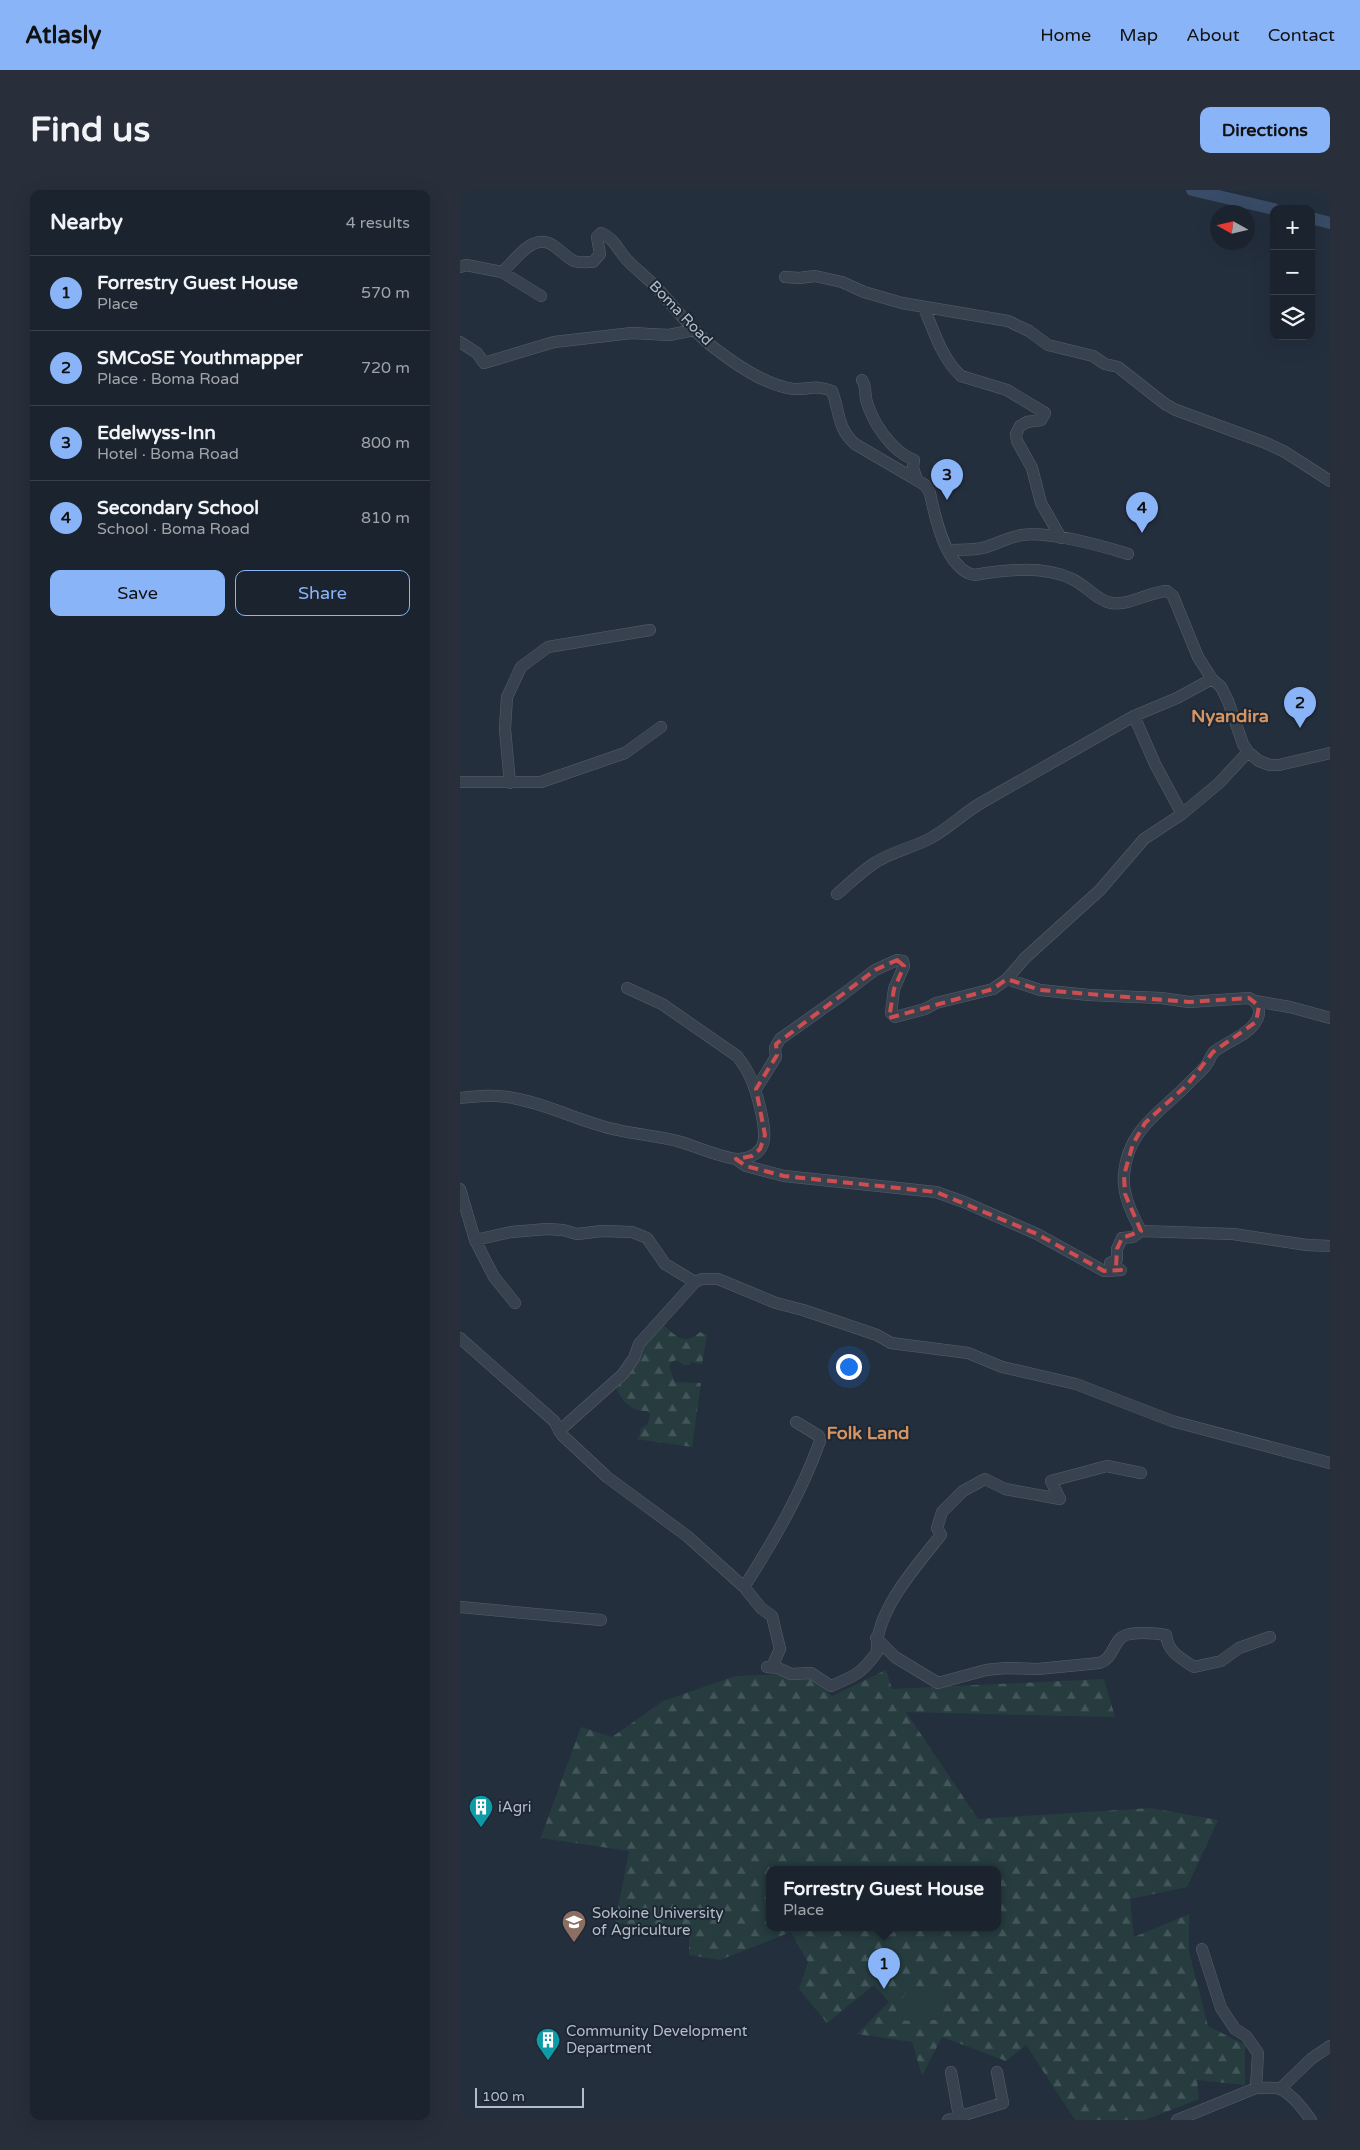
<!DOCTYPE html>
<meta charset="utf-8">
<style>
:root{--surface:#1b232e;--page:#282f3a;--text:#f1f3f6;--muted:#a0a4aa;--line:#39404a;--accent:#8ab4f8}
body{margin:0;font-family:"Varela Round",sans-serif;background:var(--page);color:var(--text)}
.controls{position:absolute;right:15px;top:15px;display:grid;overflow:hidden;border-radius:10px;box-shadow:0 5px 20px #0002}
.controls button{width:45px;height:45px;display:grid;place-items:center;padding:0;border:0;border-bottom:1px solid var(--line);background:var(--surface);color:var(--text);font:25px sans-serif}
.compass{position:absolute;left:750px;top:15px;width:45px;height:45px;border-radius:50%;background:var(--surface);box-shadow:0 5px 20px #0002;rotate:278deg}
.scale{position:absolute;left:15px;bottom:12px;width:109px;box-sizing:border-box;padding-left:5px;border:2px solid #b4bcc9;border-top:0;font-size:14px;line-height:18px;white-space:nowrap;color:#b4bcc9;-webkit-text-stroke:4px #1d2633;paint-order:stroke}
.you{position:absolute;left:388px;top:1176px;width:18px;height:18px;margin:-12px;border:4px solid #fff;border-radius:50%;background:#1a73e8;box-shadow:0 0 0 8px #1a73e833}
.badge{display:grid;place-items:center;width:32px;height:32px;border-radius:50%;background:var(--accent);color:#111;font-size:16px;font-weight:700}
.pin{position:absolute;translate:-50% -41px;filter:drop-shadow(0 1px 2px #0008)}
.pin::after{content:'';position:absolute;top:26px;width:18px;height:15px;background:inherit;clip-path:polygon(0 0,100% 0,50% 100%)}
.popup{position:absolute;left:306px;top:1676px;width:235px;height:65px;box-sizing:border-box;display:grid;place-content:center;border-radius:10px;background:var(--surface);filter:drop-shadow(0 1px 4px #0005);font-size:16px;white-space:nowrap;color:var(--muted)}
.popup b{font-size:19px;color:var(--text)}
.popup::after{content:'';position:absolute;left:50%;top:100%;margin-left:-10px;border:10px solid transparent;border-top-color:var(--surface)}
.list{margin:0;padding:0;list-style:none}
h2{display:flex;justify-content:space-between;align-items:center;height:65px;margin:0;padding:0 20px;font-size:21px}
h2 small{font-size:16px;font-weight:400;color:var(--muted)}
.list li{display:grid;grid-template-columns:32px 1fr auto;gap:15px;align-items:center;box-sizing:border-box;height:75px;padding:0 20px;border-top:1px solid var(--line)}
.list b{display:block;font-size:19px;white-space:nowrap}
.list p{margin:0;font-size:16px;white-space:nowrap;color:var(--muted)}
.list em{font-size:16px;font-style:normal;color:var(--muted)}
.actions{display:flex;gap:10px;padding:15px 20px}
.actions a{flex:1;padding:11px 0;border:1px solid var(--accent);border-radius:10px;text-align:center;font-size:18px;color:var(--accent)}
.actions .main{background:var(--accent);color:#111}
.icon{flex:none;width:28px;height:28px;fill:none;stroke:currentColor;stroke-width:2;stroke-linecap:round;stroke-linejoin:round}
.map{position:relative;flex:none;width:870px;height:1930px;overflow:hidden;border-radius:10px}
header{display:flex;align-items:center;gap:30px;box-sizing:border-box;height:70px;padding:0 25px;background:var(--accent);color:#111}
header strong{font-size:24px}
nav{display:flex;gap:28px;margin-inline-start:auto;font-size:18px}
.intro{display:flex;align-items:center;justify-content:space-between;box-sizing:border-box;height:120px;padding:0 30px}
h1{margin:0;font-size:35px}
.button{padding:12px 22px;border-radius:10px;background:var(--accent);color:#111;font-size:18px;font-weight:700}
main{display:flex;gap:30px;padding:0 30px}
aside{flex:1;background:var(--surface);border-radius:10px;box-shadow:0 5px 20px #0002}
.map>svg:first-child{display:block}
.forest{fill:url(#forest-firs);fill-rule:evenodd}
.park{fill:#263c3f}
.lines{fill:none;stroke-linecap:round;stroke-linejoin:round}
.river{stroke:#394c67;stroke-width:12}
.minor-casing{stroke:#565f6c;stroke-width:12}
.minor{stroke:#38414e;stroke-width:11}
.marked{fill:none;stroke:#ce4d50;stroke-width:4;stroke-dasharray:10 6;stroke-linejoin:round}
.labels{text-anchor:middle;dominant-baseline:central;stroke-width:4;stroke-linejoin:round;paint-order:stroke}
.street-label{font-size:15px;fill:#b4bcc9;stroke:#1d2633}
.poi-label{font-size:15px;fill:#b4bcc9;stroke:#1d2633;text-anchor:start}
.quarter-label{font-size:18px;font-weight:bold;fill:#d59563;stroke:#1d2633}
</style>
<header>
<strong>Atlasly</strong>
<nav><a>Home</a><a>Map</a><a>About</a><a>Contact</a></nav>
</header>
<div class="intro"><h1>Find us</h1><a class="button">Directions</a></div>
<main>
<aside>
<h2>Nearby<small>4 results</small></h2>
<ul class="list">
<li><span class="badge">1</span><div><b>Forrestry Guest House</b><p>Place</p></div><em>570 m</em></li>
<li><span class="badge">2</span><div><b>SMCoSE Youthmapper</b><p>Place · Boma Road</p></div><em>720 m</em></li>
<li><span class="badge">3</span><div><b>Edelwyss-Inn</b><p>Hotel · Boma Road</p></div><em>800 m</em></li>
<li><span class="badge">4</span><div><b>Secondary School</b><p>School · Boma Road</p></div><em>810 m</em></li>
</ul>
<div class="actions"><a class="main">Save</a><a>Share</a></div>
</aside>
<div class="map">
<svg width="870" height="1930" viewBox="0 0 870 1930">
<defs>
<pattern id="forest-firs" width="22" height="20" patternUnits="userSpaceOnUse" patternTransform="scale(1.25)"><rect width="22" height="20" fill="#263c3f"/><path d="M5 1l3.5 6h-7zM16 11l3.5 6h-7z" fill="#435659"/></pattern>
</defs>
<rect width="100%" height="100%" fill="#242f3e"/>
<!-- forest -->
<path class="forest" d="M 201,1133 C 215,1144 223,1158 240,1142 L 247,1145 L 242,1174 L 231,1172 L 230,1175 L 224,1175 L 216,1170 L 212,1172 L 209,1176 L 215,1192 L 241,1193 L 232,1257 L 176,1249 L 179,1247 L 181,1238 L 188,1234 L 190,1224 L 187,1221 C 171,1221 163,1212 156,1198 L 147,1196 Z
M 426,1480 L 432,1499 L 644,1489 L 655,1527 L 446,1522 L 518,1629 L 691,1618 L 758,1630 L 727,1697 L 670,1709 L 674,1747 L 729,1724 L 729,1762 L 748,1836 L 785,1855 L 785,1895 L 737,1890 L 739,1909 L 685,1930 L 615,1930 L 566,1855 L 546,1871 L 482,1847 L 462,1886 L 452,1852 L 397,1844 L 429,1812 L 414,1795 L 367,1833 L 339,1799 L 348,1772 L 331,1742 L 260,1770 L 229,1765 L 229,1742 L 155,1733 L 169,1661 L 81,1648 L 76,1656 L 81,1647 L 121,1537 L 152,1547 L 203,1511 L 275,1486 L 331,1484 L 353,1489 L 372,1506 ZM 310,1680 L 538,1680 L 538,1738 L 310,1738 Z"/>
<!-- park -->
<path class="park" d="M 448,1798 L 484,1801 L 479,1830 L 431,1831 Z"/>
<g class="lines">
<!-- river -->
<path class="river" d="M 732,0 L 814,19
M 851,28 L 870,33"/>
<defs>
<path id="minor" d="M 0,77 L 6,75 L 42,82 C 53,73 60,60 73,54 C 91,45 101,65 114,71 C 119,73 127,72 133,72 L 140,64 L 137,47 L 141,43 C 154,48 158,60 167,70 C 176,79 186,87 195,96 C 215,117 231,140 253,157 C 275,174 306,196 334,199 C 350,200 354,194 372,201 C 380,222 377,238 395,254 L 465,295 L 470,303 C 475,328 486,379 514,385 C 544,380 583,375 612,389 C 626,395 636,410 651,413 C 670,416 688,402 707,401 L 713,406 L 738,467 L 752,489 L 761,497 L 768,511 L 783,554 L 788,562 L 799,571 L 810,575 L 819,575 L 870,563
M 42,82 L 81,106
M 325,87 L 339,88 L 355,86 L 382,92 L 404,102 L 442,113 L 548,131 L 569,141 L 588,155 L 633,166 L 645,174 L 658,177 L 705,214 L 716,220 L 806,253 L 825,262 L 870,291
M 464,118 C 474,141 482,169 501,186 L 547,200 L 585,223 L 581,230 L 567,232 L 560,236 L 556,244 L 557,251 L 572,278 L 581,313 L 601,348
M 0,152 L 17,163 L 24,173 L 94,152 L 172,143 L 209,145 L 234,140
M 402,190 C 406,196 405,202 406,209 C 412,232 431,261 454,270 L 453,278 L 457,290
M 488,360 C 500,359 515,361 526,357 C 538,353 549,347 562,345 C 588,341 642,356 668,364
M 674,526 L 695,574 L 722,624
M 0,592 L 81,592 L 165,563 L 201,537
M 50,593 L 45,539 L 47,507 L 61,477 L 88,457 L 190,440
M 377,704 C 389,694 400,683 413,674 C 430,662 449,659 467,650 C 487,640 502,624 521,613 L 674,526 L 717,508 L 752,489
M 547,789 L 580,800 L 629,805 L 701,808 L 729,812 L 789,808 C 800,813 802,823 795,833 C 786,846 768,851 755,861 C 751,864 750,870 747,874 C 742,881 735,887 729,893 C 701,922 668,939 664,984 C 662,1004 672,1024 681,1041
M 795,811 L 830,817 L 870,828
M 296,899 L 316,867 L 315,858 L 320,849 L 382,805 L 415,780 L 437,770 L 443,771 L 444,776 L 434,799 L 431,823 L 435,827 L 465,819 L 476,813 L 533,799 L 547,789 L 565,768 L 640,700 L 684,649 L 722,624 L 759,593 L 788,562
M 0,908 C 18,906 35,904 53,908 C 89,914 122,933 158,940 C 179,945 200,946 221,952 C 234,956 267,970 279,969 C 312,966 305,940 300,917 C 295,897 290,882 277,866 L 202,814 L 167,798
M 276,969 L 286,976 L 324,986 L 476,1002 L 504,1012 L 577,1044 L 644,1081 L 661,1080 L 650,1073 L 657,1069 L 657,1059 L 662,1048 L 673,1047 L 681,1041 L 773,1044 L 847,1055 L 870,1056
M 0,999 L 15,1050 L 51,1042 L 87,1039 L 103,1040 L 117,1044 L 142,1041 L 172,1042 L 187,1048 L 205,1074 L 235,1092 L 242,1089 L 258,1089 L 316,1113 L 343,1120 L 417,1145 L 431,1153 L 508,1163 L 542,1177 L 616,1194 L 712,1231 L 870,1273
M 15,1050 L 34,1087 L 55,1113
M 0,1148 L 94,1231 L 102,1245 L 147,1287 L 227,1346 L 284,1397 L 301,1418 L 312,1426 L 320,1459 L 312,1477
M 99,1241 L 163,1184 L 174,1168 L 179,1154 L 235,1092
M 284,1397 C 314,1350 341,1304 360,1251 L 359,1246 L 336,1232
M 0,1417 L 141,1430
M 416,1448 L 435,1467 L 478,1493 L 526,1480 L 546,1478 L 578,1479 L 639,1473 C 653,1469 652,1455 662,1447 C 670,1441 696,1443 706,1445 C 708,1462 720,1468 734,1477 L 761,1471 L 779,1458 L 810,1447
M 307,1477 L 318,1478 L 331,1484 L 351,1483 L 371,1496 C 395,1486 402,1483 417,1462 C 414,1423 457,1375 481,1345 L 477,1338 L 482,1322 L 503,1301 L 525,1289 L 545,1299 L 600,1309 L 591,1291 L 647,1276 L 681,1283
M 742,1759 L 761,1818 L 775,1839 L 786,1846 L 798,1863 L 796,1898
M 491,1882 L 499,1926
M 820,1899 L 851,1869 L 870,1856
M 488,1930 L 543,1913 L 537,1882
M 717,1930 L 796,1898 C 803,1898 813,1897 820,1899 C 832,1904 844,1920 851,1930"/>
</defs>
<!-- minor casing -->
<use href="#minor" class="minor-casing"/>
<!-- minor -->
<use href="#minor" class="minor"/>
</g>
<!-- marked area -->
<path class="marked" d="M 437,770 L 444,776 L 434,799 L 429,828 L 533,799 L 547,789 L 580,800 L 729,812 L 789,808 L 799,816 L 796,832 L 753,862 L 727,895 L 685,933 L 673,954 L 664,985 L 665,1004 L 681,1041 L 662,1048 L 657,1059 L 656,1077 L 661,1080 L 644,1081 L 577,1044 L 476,1002 L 324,986 L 286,976 L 276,969 L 292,966 L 300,959 L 305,945 L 296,899 L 317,865 L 316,854 L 415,780 Z"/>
<!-- icons -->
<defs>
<symbol id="building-pin" viewBox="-11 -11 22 30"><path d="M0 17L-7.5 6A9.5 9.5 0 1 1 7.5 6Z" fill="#0f9aa8" stroke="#1d2633"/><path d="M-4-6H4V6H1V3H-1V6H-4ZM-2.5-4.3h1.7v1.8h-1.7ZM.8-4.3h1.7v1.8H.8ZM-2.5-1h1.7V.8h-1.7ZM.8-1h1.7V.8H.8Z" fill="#fff"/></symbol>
<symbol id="university-pin" viewBox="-11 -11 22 30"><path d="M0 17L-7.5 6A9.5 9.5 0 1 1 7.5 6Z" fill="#8d6e63" stroke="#1d2633"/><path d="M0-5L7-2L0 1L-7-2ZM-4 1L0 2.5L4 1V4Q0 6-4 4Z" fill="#fff"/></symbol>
</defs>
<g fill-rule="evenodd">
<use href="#building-pin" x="7" y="1603" width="28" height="38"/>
<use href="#university-pin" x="100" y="1718" width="28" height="38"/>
<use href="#building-pin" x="74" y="1836" width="28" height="38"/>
</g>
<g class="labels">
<!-- street labels -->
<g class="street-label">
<text transform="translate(221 123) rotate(46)">Boma Road</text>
</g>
<!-- poi labels -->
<g class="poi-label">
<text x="38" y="1617">iAgri</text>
<text x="132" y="1723">Sokoine University<tspan x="132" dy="17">of Agriculture</tspan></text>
<text x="106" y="1841">Community Development<tspan x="106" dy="17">Department</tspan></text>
</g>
<!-- quarter labels -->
<g class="quarter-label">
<text x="770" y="526">Nyandira</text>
<text x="408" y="1243">Folk Land</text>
</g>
</g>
</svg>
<div class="controls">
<button>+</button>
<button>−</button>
<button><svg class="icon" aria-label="layers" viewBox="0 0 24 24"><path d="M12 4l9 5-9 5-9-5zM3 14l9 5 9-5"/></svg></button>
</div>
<svg class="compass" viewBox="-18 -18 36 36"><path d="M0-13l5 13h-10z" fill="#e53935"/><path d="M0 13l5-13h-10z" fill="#a0a4aa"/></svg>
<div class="scale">100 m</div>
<div class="you"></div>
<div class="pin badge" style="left:424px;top:1799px">1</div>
<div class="popup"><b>Forrestry Guest House</b>Place</div>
<div class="pin badge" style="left:840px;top:538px">2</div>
<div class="pin badge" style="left:487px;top:310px">3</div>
<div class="pin badge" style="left:682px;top:343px">4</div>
</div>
</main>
